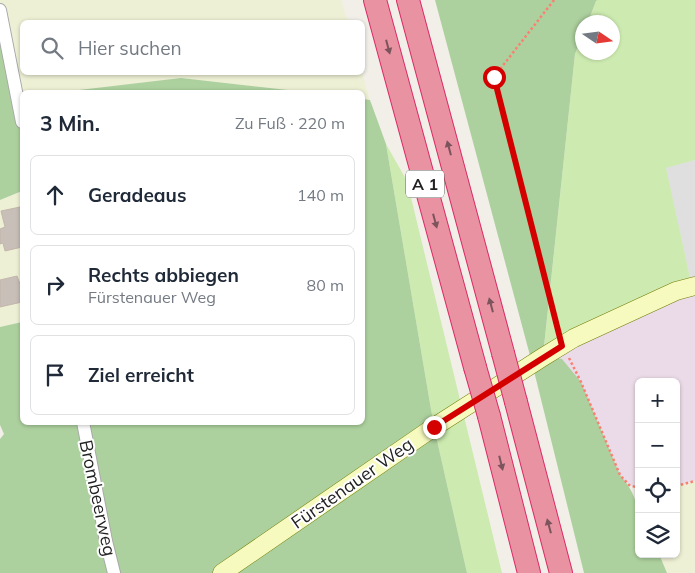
<!DOCTYPE html>
<html lang="de">
<meta charset="utf-8">
<style>
:root{--surface:#fff;--page:#f6f6f7;--text:#1f2937;--muted:#747a83;--line:#e0e1e3}
body{margin:0;font-family:Mulish,sans-serif;background:var(--page);color:var(--text)}
.controls{position:absolute;right:15px;bottom:15px;display:grid;overflow:hidden;border-radius:8px;box-shadow:0 1px 4px #0004}
.controls button{width:45px;height:45px;display:grid;place-items:center;padding:0;border:0;border-bottom:1px solid var(--line);background:var(--surface);color:var(--text);font:25px sans-serif}
.compass{position:absolute;left:575px;top:15px;width:45px;height:45px;border-radius:50%;background:var(--surface);box-shadow:0 1px 4px #0004;rotate:103deg}
.stop{position:absolute;width:15px;height:15px;margin:-11px;border:4px solid #d40000;border-radius:50%;background:#fff}
.stop.end{background:#d40000;border-color:#fff;box-shadow:0 1px 5px #0008}
.list{margin:0;padding:0;list-style:none}
h2{display:flex;justify-content:space-between;align-items:center;height:65px;margin:0;padding:0 20px;font-size:21px}
h2 small{font-size:16px;font-weight:400;color:var(--muted)}
.list li{display:grid;grid-template-columns:32px 1fr auto;gap:15px;align-items:center;box-sizing:border-box;height:80px;margin:0 10px 10px;padding:0 10px;border:1px solid var(--line);border-radius:8px}
.list b{display:block;font-size:19px;white-space:nowrap}
.list p{margin:0;font-size:16px;white-space:nowrap;color:var(--muted)}
.list em{font-size:16px;font-style:normal;color:var(--muted)}
.icon{flex:none;width:28px;height:28px;fill:none;stroke:currentColor;stroke-width:2;stroke-linecap:round;stroke-linejoin:round}
.map{position:relative;flex:none;width:695px;height:573px;overflow:hidden}
.search{position:absolute;background:var(--surface);box-shadow:0 1px 4px #0004;left:20px;top:20px;width:345px;height:55px;display:flex;align-items:center;gap:12px;box-sizing:border-box;padding:0 18px;border-radius:8px;color:var(--muted);font-size:19px}
.panel{position:absolute;background:var(--surface);box-shadow:0 1px 4px #0004;left:20px;top:90px;width:345px;height:335px;border-radius:8px}
.map>svg:first-child{display:block}
.residential{fill:#e0dfdf}
.industrial{fill:#ebdbe8}
.farmland{fill:#eef0d5}
.grass{fill:#cdebb0}
.forest{fill:#add19e}
.building{fill:#c7bfb8;stroke:#c4b6ab}
.lines{fill:none;stroke-linecap:round;stroke-linejoin:round}
.street-casing{stroke:#a9a9a9;stroke-width:14}
.secondary-casing{stroke:#707d05;stroke-width:19}
.highway-casing{stroke:#dc2a67;stroke-width:24}
.path{stroke:#fa8072;stroke-width:2.5;stroke-dasharray:2.5 2.5;stroke-linecap:butt}
.street{stroke:#fff;stroke-width:12}
.secondary{stroke:#f7fabf;stroke-width:18}
.highway{stroke:#e892a2;stroke-width:22}
.highway-bridge-casing{stroke:#dc2a67;stroke-width:24;stroke-linecap:butt}
.highway-bridge{stroke:#e892a2;stroke-width:22}
.oneway{fill:#7b545c}
.route{stroke:#d40000;stroke-width:6}
.labels{text-anchor:middle;dominant-baseline:central;stroke-width:4;stroke-linejoin:round;paint-order:stroke}
.shield{fill:#fff;stroke:#646464;stroke-width:1}
.shield-label{font-size:16px;font-weight:bold;fill:#222}
.street-label{font-size:18px;fill:#222;stroke:#fff}
</style>
<div class="map">
<svg width="695" height="573" viewBox="0 0 695 573">
<rect width="100%" height="100%" fill="#f2efe9"/>
<!-- residential -->
<path class="residential" d="M 695,160 L 695,286 L 692,287 L 665,167 Z"/>
<!-- industrial -->
<path class="industrial" d="M 695,286 L 695,481 L 676,486 L 676,382 L 639,382 L 639,488 L 629,485 L 620,475 L 581,382 L 543,357 Z"/>
<!-- farmland -->
<path class="farmland" d="M 0,0 L 341,0 L 348,22 L 22,22 L 22,72 L 362,73 L 370,100 L 363,99 L 362,92 L 306,92 L 181,78 L 62,92 L 22,92 L 0,16 Z
M 22,191 L 22,322 L 0,327 L 0,200 Z
M 695,481 L 695,573 L 667,573 L 659,554 L 676,554 L 676,486 Z"/>
<!-- grass -->
<path class="grass" d="M 598,0 L 695,0 L 695,160 L 666,168 L 692,287 L 543,357 L 575,54 L 582,36 L 582,52 L 612,52 L 612,22 L 588,22 L 596,1 Z
M 386,144 L 407,181 L 502,573 L 467,573 L 434,427 Z"/>
<!-- forest -->
<path class="forest" d="M 435,0 L 598,0 L 596,1 L 588,22 L 582,22 L 582,36 L 575,54 L 543,356 L 562,359 L 581,382 L 620,475 C 643,501 639,522 639,554 L 659,554 L 667,573 L 584,573 L 532,363 Z
M 0,20 L 22,97 L 22,191 L 0,200 Z
M 181,78 L 306,92 L 62,92 Z
M 363,99 L 370,100 L 386,144 L 434,427 L 467,573 L 0,573 L 0,439 L 4,434 L 0,425 L 0,327 L 22,322 L 22,422 L 362,422 Z"/>
<!-- building -->
<path class="building" d="M 20,207 L 22,217 L 22,247 L 5,251 L 3,243 L 0,244 L 0,229 L 5,227 L 1,211 Z
M 17,276 L 20,284 L 22,284 L 22,302 L 0,307 L 0,280 Z"/>
<g class="lines">
<defs>
<path id="street" d="M 0,10 L 22,122
M 83,422 L 106,541 L 114,573"/>
<path id="secondary" d="M 222,573 L 434,427 L 543,357 L 574,338 L 676,291 L 695,286"/>
<path id="highway" d="M 375,0 L 475,367
M 408,0 L 503,353
M 516,402 L 561,573
M 489,416 L 529,573"/>
</defs>
<!-- street casing -->
<use href="#street" class="street-casing"/>
<!-- secondary casing -->
<use href="#secondary" class="secondary-casing"/>
<!-- highway casing -->
<use href="#highway" class="highway-casing"/>
<!-- path -->
<path class="path" d="M 554,0 L 494,77 L 558,330
M 569,358 L 581,382 L 620,475 L 629,485 L 639,488
M 676,486 L 695,481"/>
<!-- street -->
<use href="#street" class="street"/>
<!-- secondary -->
<use href="#secondary" class="secondary"/>
<!-- highway -->
<use href="#highway" class="highway"/>
<defs>
<path id="highway-bridge" d="M 503,353 L 516,402
M 475,367 L 489,416"/>
</defs>
<!-- highway-bridge casing -->
<use href="#highway-bridge" class="highway-bridge-casing"/>
<!-- highway-bridge -->
<use href="#highway-bridge" class="highway-bridge"/>
</g>
<!-- one-way arrows -->
<defs><path id="oneway-solid" d="M-6-.8H1V-3.2L6.5 0L1 3.2V.8H-6Z" transform="scale(1.25)"/></defs>
<g class="oneway">
<use href="#oneway-solid" transform="translate(388 47) rotate(75)"/>
<use href="#oneway-solid" transform="translate(449 148) rotate(-105)"/>
<use href="#oneway-solid" transform="translate(435 221) rotate(75)"/>
<use href="#oneway-solid" transform="translate(491 305) rotate(-105)"/>
<use href="#oneway-solid" transform="translate(501 463) rotate(76)"/>
<use href="#oneway-solid" transform="translate(549 526) rotate(-105)"/>
</g>
<g class="lines">
<!-- route -->
<path class="route" d="M 434,427 L 562,346 L 494,77"/>
</g>
<g class="labels">
<!-- shield labels -->
<rect class="shield" x="406" y="170.5" width="38" height="27" rx="4"/>
<g class="shield-label">
<text x="425" y="184">A 1</text>
</g>
<!-- street labels -->
<g class="street-label">
<text transform="translate(352 483) rotate(-35)">Fürstenauer Weg</text>
<text transform="translate(98 498) rotate(78)">Brombeerweg</text>
</g>
</g>
</svg>
<div class="controls">
<button>+</button>
<button>−</button>
<button><svg class="icon" aria-label="locate" viewBox="0 0 24 24"><circle cx="12" cy="12" r="6"/><path d="M12 2v4M12 18v4M2 12h4M18 12h4"/></svg></button>
<button><svg class="icon" aria-label="layers" viewBox="0 0 24 24"><path d="M12 4l9 5-9 5-9-5zM3 14l9 5 9-5"/></svg></button>
</div>
<svg class="compass" viewBox="-18 -18 36 36"><path d="M0-13l5 13h-10z" fill="#e53935"/><path d="M0 13l5-13h-10z" fill="#747a83"/></svg>
<div class="stop" style="left:494px;top:77px"></div>
<div class="stop end" style="left:434px;top:427px"></div>
<div class="search"><svg class="icon" aria-label="search" viewBox="0 0 24 24"><circle cx="10" cy="10" r="6"/><path d="M15 15l6 6"/></svg>Hier suchen</div>
<section class="panel">
<h2>3 Min.<small>Zu Fuß · 220 m</small></h2>
<ul class="list">
<li><svg class="icon" aria-label="ahead" viewBox="0 0 24 24"><path d="M12 20V5M6 11l6-6 6 6"/></svg><div><b>Geradeaus</b></div><em>140 m</em></li>
<li><svg class="icon" aria-label="right" viewBox="0 0 24 24"><path d="M7 20v-9h11M14 6l5 5-5 5"/></svg><div><b>Rechts abbiegen</b><p>Fürstenauer Weg</p></div><em>80 m</em></li>
<li><svg class="icon" aria-label="arrive" viewBox="0 0 24 24"><path d="M6 21V4h12l-3 4 3 4H6"/></svg><div><b>Ziel erreicht</b></div></li>
</ul>
</section>
</div>
